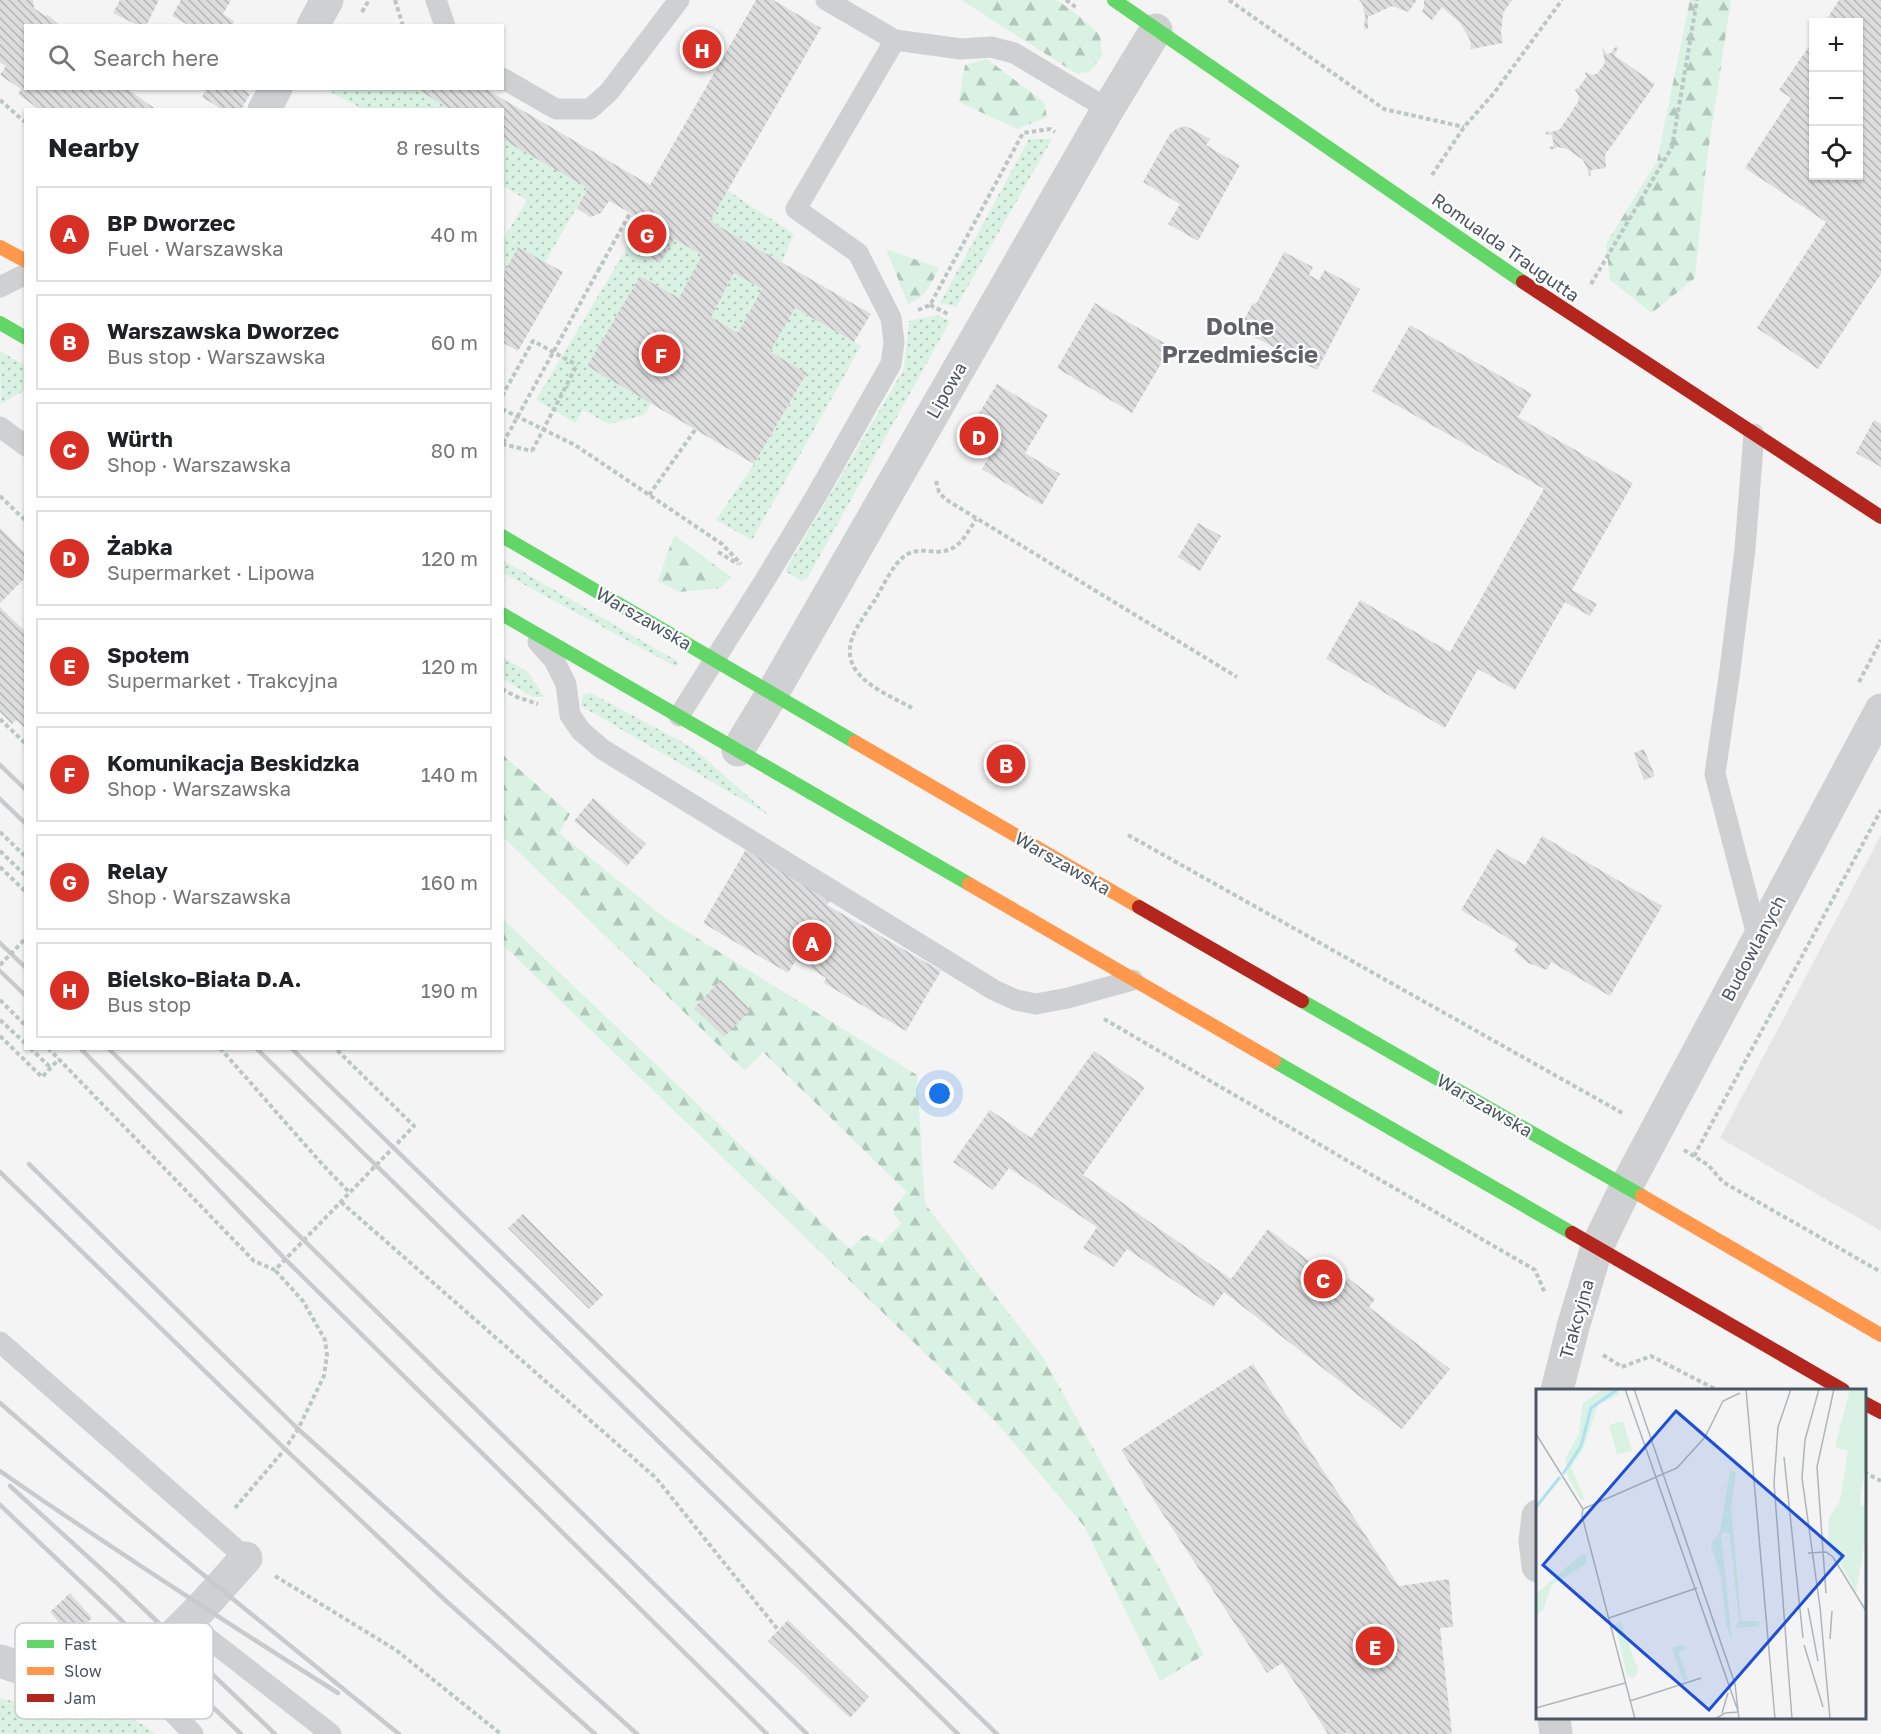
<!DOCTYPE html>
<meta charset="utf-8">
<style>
:root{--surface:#fff;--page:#f2f2f2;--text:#202124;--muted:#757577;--line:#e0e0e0;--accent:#d93025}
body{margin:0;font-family:"Golos Text",sans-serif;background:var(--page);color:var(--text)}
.controls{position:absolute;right:18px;top:18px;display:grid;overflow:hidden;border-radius:0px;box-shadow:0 2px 4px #0004}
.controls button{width:54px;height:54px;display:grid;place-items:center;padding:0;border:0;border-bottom:2px solid var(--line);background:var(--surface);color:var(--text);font:30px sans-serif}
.you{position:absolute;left:940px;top:1094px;width:21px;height:21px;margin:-15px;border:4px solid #fff;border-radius:50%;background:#1a73e8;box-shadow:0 0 0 9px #1a73e833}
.badge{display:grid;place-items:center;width:39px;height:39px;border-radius:50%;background:var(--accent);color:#fff;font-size:20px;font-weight:700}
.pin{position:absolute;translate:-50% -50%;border:3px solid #fff;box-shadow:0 2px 6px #0006}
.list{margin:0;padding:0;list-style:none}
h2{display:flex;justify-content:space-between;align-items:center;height:78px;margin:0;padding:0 24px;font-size:26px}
h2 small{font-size:20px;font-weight:400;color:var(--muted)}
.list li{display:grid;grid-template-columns:39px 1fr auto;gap:18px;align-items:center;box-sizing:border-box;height:96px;margin:0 12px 12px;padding:0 12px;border:2px solid var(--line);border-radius:0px}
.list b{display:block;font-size:22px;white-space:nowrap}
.list p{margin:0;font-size:20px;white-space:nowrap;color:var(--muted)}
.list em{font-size:20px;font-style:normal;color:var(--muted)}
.icon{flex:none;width:33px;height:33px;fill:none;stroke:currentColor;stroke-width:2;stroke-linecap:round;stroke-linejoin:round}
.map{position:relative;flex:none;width:1881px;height:1734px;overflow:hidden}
.search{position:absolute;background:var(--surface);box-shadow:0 2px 4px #0004;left:24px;top:24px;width:480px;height:66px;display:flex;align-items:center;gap:15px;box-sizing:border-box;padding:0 21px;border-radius:0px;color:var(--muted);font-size:22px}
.panel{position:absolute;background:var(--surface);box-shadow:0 2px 4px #0004;left:24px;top:108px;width:480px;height:942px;border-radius:0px}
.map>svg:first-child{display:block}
.education{fill:#e6e5e6}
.grass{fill:url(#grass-dots)}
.forest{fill:url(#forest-firs)}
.building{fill:url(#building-back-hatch);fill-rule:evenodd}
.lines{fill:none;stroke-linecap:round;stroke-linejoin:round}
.path{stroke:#bcc7c4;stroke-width:4;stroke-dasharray:4.5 3;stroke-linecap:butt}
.lane{stroke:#ced0d2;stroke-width:21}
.street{stroke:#ced0d2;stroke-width:33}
.fast{stroke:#63d668;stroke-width:14}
.slow{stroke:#ff974d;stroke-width:14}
.jam{stroke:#b3261e;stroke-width:14}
.rail{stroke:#c9cacc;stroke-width:4.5}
.path-bridge{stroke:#bcc7c4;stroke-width:4;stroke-dasharray:4.5 3;stroke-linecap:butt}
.labels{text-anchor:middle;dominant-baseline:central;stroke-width:4.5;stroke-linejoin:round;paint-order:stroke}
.street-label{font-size:18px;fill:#4a5661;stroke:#fff}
.district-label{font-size:24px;font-weight:bold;fill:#5f6368;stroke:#fff}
.inset-river{fill:none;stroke:#aee2f0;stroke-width:3}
.inset-road{fill:none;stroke:#b0b5b9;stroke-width:1.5}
.view{fill:#1d4ed8;fill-opacity:0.15;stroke:#1d4ed8;stroke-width:3}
.inset-edge{fill:none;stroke:#4a5661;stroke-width:3}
.key{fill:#fff;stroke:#c9ccd0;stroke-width:1.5}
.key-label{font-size:16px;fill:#4a5661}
</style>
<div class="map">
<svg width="1881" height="1734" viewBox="0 0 1881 1734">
<defs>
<pattern id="grass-dots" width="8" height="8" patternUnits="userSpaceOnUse" patternTransform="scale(1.5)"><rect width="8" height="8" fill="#d9f2e3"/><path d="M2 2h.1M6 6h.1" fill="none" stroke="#b2c7bb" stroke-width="1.8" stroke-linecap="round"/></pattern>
<pattern id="forest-firs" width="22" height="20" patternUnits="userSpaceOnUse" patternTransform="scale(1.5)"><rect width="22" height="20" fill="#d9f2e3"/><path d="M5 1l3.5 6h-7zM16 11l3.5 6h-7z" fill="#b2c7bb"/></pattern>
<pattern id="building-back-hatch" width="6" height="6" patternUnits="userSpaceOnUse" patternTransform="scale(1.5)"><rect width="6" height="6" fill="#ddddde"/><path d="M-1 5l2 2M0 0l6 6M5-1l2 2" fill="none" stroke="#b5b6b7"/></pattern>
</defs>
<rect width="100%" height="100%" fill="#f4f4f4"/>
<!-- education -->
<path class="education" d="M 1881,835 L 1881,1231 L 1720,1138 Z"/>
<!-- grass -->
<path class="grass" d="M 325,89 L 415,89 L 452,109 L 363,109 Z
M 503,139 L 588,188 L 545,262 L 518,247 L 503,277 L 502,241 L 527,200 L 503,186 Z
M 1029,139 L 1052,139 L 956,307 L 940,303 Z
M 727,190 L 794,234 L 782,262 L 710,221 Z
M 674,239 L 702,255 L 679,298 L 640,276 L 587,366 L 651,404 L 644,415 L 609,424 L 583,410 L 575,423 L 536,400 L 629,244 L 659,263 Z
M 734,273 L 762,289 L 738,333 L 711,317 Z
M 795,308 L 861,346 L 752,540 L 716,520 L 754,464 L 807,374 L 770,352 Z
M 937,315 L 950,321 L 808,577 L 802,581 L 785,571 L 904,369 L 909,321 Z
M 0,351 L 26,366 L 25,390 L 1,404 Z
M 503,560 L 670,657 L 677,661 L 678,664 L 676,666 L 671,664 L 503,573 Z
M 503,657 L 528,672 L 544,697 L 533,697 L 503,679 Z
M 591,693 L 693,748 L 769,815 L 581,706 L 583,695 Z
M 0,1698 L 6,1700 L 128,1715 L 156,1734 L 0,1734 Z"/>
<!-- forest -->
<path class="forest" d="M 961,0 L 1057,0 L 1084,20 L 1100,35 L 1102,56 L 1089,72 L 1077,74 Z
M 1690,0 L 1731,0 L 1706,165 L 1695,278 L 1652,313 L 1610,280 L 1606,244 L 1657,161 Z
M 987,59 L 1044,102 L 1047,117 L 1017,129 L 959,102 L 965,65 Z
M 886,249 L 939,268 C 931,285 925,297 908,304 Z
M 674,535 L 731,577 L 720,588 L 679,592 L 658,581 Z
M 503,755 L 570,814 L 559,833 L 665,918 L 917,1075 L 925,1204 L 1044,1359 L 1169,1586 L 1204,1655 L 1160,1681 L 1084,1526 L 997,1423 L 503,945 L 502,918 L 850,1249 L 862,1237 L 868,1235 L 882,1244 L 901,1223 L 894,1214 L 893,1209 L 907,1192 L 763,1052 L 745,1071 L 503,837 Z"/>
<!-- building -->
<path class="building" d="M 0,0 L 33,0 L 34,8 L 45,16 L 48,15 L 61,26 L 26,26 L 26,88 L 126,88 L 157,110 L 40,110 L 18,94 L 21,89 L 0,75 L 6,66 L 0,62 Z
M 120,0 L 159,0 L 146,26 L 139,26 L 113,13 Z
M 181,0 L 231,0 L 223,14 L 234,21 L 232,26 L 190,26 L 172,16 Z
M 756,0 L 773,0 L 821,28 L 710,221 L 871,314 L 854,342 L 795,308 L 770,352 L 807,373 L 754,464 L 587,366 L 640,276 L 679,298 L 702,255 L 674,239 L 660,263 L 629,244 L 643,220 L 609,201 L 601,213 L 590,217 L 577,208 L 588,188 L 502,139 L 502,110 L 452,110 L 415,88 L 484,88 L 650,185 ZM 734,273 L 762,289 L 738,333 L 711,317 Z
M 1359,0 L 1417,0 L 1408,12 L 1392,6 L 1368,17 L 1368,29 L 1364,29 L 1365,15 L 1362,3 Z
M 1424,0 L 1512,0 L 1503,13 L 1501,33 L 1503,43 L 1471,49 L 1470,40 L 1460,23 L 1442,7 L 1432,20 L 1422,12 L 1424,7 Z
M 1839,0 L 1881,0 L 1881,274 L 1818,369 L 1757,328 L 1826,222 L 1745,168 L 1791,98 L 1779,90 L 1814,39 L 1814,176 L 1858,176 L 1858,22 L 1825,22 Z
M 1616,46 L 1618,48 L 1614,55 L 1655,84 L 1605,155 L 1606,168 L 1591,170 L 1591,176 L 1589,176 L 1587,168 L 1583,160 L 1567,149 L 1558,147 L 1550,150 L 1549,147 L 1554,146 L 1552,135 L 1545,134 L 1547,131 L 1552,132 L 1560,129 L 1578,102 L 1579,96 L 1575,90 L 1577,88 L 1578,89 L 1587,76 L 1585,74 L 1586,72 L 1591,75 L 1597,74 L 1605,63 L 1602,47 L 1607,54 L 1611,53 Z
M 207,88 L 240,88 L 250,94 L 241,110 L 223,110 L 202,97 Z
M 1185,126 L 1190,128 L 1210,139 L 1206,145 L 1240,165 L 1198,241 L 1168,224 L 1180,204 L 1143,182 L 1170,134 L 1176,129 Z
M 518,247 L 563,272 L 518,351 L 502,342 L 502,277 Z
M 1284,252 L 1313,267 L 1309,275 L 1319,280 L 1325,270 L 1360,289 L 1317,370 L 1239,329 L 1253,303 L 1256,304 Z
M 1095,303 L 1171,347 L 1132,413 L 1057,368 Z
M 1410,325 L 1532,394 L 1518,417 L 1633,483 L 1572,590 L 1597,604 L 1590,616 L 1565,602 L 1515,690 L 1478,669 L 1445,728 L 1326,659 L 1360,600 L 1450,652 L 1544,489 L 1372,391 Z
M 997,384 L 1048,415 L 1025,453 L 1060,474 L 1042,505 L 982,469 L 992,452 L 965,436 Z
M 1874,420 L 1881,424 L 1881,467 L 1856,453 Z
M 1198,523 L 1221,536 L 1200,571 L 1178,557 Z
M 0,528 L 26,554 L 26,577 L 0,603 Z
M 0,607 L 26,632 L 26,729 L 16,720 L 12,724 L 0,712 Z
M 1644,749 L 1655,776 L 1644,780 L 1634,753 Z
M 593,798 L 646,844 L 627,866 L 574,821 Z
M 1542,836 L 1662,906 L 1610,996 L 1551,962 L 1547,970 L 1528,963 L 1514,951 L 1518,944 L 1461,910 L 1497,849 L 1525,865 Z
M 748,846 L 833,896 L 827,905 L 941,971 L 906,1031 L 824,983 L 826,978 L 796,960 L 788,973 L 703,923 Z
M 721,980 L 751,1010 L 724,1037 L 694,1008 Z
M 1094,1051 L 1145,1087 L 1083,1175 L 1231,1279 L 1268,1229 L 1341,1286 L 1348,1278 L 1375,1299 L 1369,1307 L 1450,1369 L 1402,1429 L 1224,1292 L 1213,1307 L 1127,1249 L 1114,1267 L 1083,1248 L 1097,1227 L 1009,1168 L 993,1190 L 953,1162 L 990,1110 L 1031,1138 Z
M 523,1214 L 603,1295 L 589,1309 L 508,1228 Z
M 1253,1364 L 1399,1586 L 1449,1579 L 1453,1627 L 1440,1628 L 1452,1734 L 1348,1734 L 1347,1732 L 1344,1734 L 1328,1734 L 1282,1663 L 1267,1673 L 1121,1450 Z
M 70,1593 L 92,1618 L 72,1637 L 50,1612 Z
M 788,1620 L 869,1697 L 850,1718 L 768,1641 Z"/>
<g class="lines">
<!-- path -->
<path class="path" d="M 395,0 L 403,26
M 1066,0 L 1078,9
M 1229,0 L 1384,109 L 1464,127
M 362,12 L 369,0
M 0,100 L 26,123
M 1432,175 L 1464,127 L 1494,93 L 1562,0
M 598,271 L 630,213
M 1591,284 L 1672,147 L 1697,0
M 930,305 L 950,315
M 918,310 L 930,305 L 1023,133 L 1050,129 L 1055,132
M 502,396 L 533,341 L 577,365
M 502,409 L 575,445 L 722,544 L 741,564
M 502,444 L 532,451
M 936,481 L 939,492 L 945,499 L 1237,677
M 649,495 L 695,430
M 0,496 L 26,521
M 718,552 L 738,564
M 1859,682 L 1881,640
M 502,689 L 517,697 L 538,704
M 912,708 C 882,691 834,675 855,631 C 861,620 868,610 875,600 C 882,588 894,562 906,555 C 912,551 921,550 928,551 C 957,555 963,540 976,519
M 0,719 L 26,744
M 0,832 L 26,857
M 1128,835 L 1624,1114
M 0,851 L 26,876
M 0,867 L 26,892
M 0,1000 L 26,1026
M 1104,1019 L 1535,1270 L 1545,1293
M 0,1020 L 26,1044
M 0,1036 L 42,1077 L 59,1059
M 30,1048 L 50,1067
M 48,1048 L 254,1261 L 275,1270 L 414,1126 L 335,1048
M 220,1048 L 322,1164 L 350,1193
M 1684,1150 L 1708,1165 L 1723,1182 L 1881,1272
M 1694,1156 L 1881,810
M 341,1202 L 656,1478 L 779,1631
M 1603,1355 L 1622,1367 L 1651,1356 L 1717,1390
M 1864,1472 L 1881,1481
M 235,1508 L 285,1449 L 298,1429 L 324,1376 L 327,1355 L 325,1340 L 303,1301 L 275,1270
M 275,1576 L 396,1650 L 501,1734"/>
<!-- lane -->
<path class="lane" d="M 436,0 L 445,26
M 826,0 L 895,40 L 961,49 L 991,47 L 1014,53 L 1108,109
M 502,78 L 556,109 L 590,109 L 609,92 L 679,0
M 0,287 L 26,274
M 0,427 L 26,446
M 1754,434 L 1745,549 L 1730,670 L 1715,774 L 1758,939
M 538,642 L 554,660 L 566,684 L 570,715 L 581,731 L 602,749 L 994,990 L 1016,1000 L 1036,1004 L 1068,998 L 1133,980
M 679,716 L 765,580 L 816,496 L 891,364 L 894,342 L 891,318 L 858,253 L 796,209 L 895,40
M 0,1342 L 246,1558
M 187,1622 L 331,1734
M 132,1668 L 193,1734"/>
<!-- street -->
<path class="street" d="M 313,26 L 327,0
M 264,110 L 276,88
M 738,750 L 772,694 L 1108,109 L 1156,30
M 1557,1390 L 1573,1327 L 1597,1247 L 1626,1187 L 1881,710
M 1538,1516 L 1535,1541 L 1538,1566
M 0,1661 L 21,1668 L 59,1677 L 77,1676 L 132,1668 L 173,1636 L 202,1607 L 246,1558
M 1554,1718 L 1556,1734"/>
<!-- fast -->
<path class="fast" d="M 1114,0 L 1523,282
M 0,323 L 26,338
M 502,536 L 855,742
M 502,614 L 969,884
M 1302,1001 L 1642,1196
M 1274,1061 L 1572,1233"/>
<!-- slow -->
<path class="slow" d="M 0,247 L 26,261
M 855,742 L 1139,907
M 969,884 L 1274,1061
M 1642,1196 L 1881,1335"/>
<!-- jam -->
<path class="jam" d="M 1523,282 L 1881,517
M 1139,907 L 1302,1001
M 1572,1233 L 1843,1390
M 1864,1403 L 1881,1412"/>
<!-- rail -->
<path class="rail" d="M 0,765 L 26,790
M 0,799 L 26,824
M 0,943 L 26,968
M 0,971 L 26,996
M 80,1048 L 195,1165 L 285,1259 L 767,1734
M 108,1048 L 807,1734
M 256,1048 L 958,1734
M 291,1048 L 997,1734
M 29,1164 L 298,1429 L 637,1734
M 0,1172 L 285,1449 L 445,1600 L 595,1734
M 0,1403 C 130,1517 265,1625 399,1734
M 0,1471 C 111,1548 224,1621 338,1693
M 10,1486 L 121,1587 L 275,1734
M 0,1505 L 241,1734"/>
<!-- path-bridge -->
<path class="path-bridge" d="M 503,443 L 598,271
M 532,451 L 577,365
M 0,965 L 26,938"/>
</g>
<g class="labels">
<!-- street labels -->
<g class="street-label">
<text transform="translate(1506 247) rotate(35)">Romualda Traugutta</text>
<text transform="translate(946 390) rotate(-60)">Lipowa</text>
<text transform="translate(644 618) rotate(30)">Warszawska</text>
<text transform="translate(1063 863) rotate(30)">Warszawska</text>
<text transform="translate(1753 948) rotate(-62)">Budowlanych</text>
<text transform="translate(1485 1105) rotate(30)">Warszawska</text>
<text transform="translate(1576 1319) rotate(-74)">Trakcyjna</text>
</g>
<!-- district labels -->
<g class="district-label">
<text x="1240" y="325">Dolne<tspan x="1240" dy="28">Przedmieście</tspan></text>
</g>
</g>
<!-- overview -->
<g transform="translate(1536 1389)">
<rect width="330" height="330" fill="#f4f4f4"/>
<path d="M 314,0 L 330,0 L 330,78 L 324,108 L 325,116 L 330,118 L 330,145 L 320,203 L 292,151 L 293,129 L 304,112 L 312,62 L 299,58 ZM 145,256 L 152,259 L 142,263 L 152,290 L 147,292 L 136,259 Z" fill="#d9f2e3"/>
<path d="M 67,0 L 79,0 L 84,5 L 62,16 L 47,60 L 35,78 L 49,111 L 45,111 L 32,88 L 29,71 L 43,44 L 47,14 ZM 194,81 L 200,83 L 195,118 L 205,232 L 223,232 L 223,237 L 200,239 L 203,231 L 194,145 L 188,143 L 185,146 L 196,251 L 190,236 L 185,188 L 175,155 L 184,143 ZM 45,166 L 51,166 L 50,175 L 16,196 L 7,221 L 0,226 L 0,205 ZM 84,231 L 102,281 L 98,290 L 91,287 L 79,236 Z" fill="#d9f2e3"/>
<path d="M 87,32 L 96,62 L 81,65 L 73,36 Z" fill="#d9f2e3"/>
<path class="inset-river" d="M 27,85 L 45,57 L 55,19 L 82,0M 0,118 L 24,88"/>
<path class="inset-road" d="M 89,0 L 202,322M 98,0 L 199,295 L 203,330M 210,0 L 239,330M 255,0 L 242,38 L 238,94 L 256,330M 283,0 L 269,51 L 266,89 L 284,218 L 294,330M 0,45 L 47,120 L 46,127 L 99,330M 248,68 L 267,249M 47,120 L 141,79 L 169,48 L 187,12 L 204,4M 272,164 L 290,163 L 297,168 L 330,222M 290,204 L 281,78 L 298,0M 272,219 L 282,272M 73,229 L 161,199M 294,250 L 296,222M 268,256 L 287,318M 94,312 L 165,289M 0,319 L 89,294M 186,324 L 192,304M 179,330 L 189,324 L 203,323"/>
<path class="view" d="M 140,22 L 307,167 L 173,321 L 7,176 Z"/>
<rect width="330" height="330" class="inset-edge"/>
</g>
<!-- legend -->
<rect x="15" y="1623" width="198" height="96" rx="9" class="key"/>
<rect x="27" y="1640" width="27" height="8" fill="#63d668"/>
<rect x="27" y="1667" width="27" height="8" fill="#ff974d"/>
<rect x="27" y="1694" width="27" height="8" fill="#b3261e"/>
<g class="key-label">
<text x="64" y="1650">Fast</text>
<text x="64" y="1677">Slow</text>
<text x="64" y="1704">Jam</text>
</g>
</svg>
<div class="controls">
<button>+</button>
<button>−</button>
<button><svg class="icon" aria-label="locate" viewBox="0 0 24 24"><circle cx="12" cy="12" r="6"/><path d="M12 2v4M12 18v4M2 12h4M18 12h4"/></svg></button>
</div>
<div class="you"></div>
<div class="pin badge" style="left:812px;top:942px">A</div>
<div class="pin badge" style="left:1006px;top:764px">B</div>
<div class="pin badge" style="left:1323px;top:1279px">C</div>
<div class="pin badge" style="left:979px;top:436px">D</div>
<div class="pin badge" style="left:1375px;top:1646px">E</div>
<div class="pin badge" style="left:661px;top:354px">F</div>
<div class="pin badge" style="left:647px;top:234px">G</div>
<div class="pin badge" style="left:702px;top:49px">H</div>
<div class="search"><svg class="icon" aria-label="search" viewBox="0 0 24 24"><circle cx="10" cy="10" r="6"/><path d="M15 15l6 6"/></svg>Search here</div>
<section class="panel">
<h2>Nearby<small>8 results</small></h2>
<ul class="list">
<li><span class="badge">A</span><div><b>BP Dworzec</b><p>Fuel · Warszawska</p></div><em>40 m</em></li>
<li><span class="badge">B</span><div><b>Warszawska Dworzec</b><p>Bus stop · Warszawska</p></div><em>60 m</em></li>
<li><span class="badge">C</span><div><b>Würth</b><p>Shop · Warszawska</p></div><em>80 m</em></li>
<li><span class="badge">D</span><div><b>Żabka</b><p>Supermarket · Lipowa</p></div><em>120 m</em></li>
<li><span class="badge">E</span><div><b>Społem</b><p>Supermarket · Trakcyjna</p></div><em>120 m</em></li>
<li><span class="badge">F</span><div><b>Komunikacja Beskidzka</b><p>Shop · Warszawska</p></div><em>140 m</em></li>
<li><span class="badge">G</span><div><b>Relay</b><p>Shop · Warszawska</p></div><em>160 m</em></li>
<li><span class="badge">H</span><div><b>Bielsko-Biała D.A.</b><p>Bus stop</p></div><em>190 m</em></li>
</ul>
</section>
</div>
